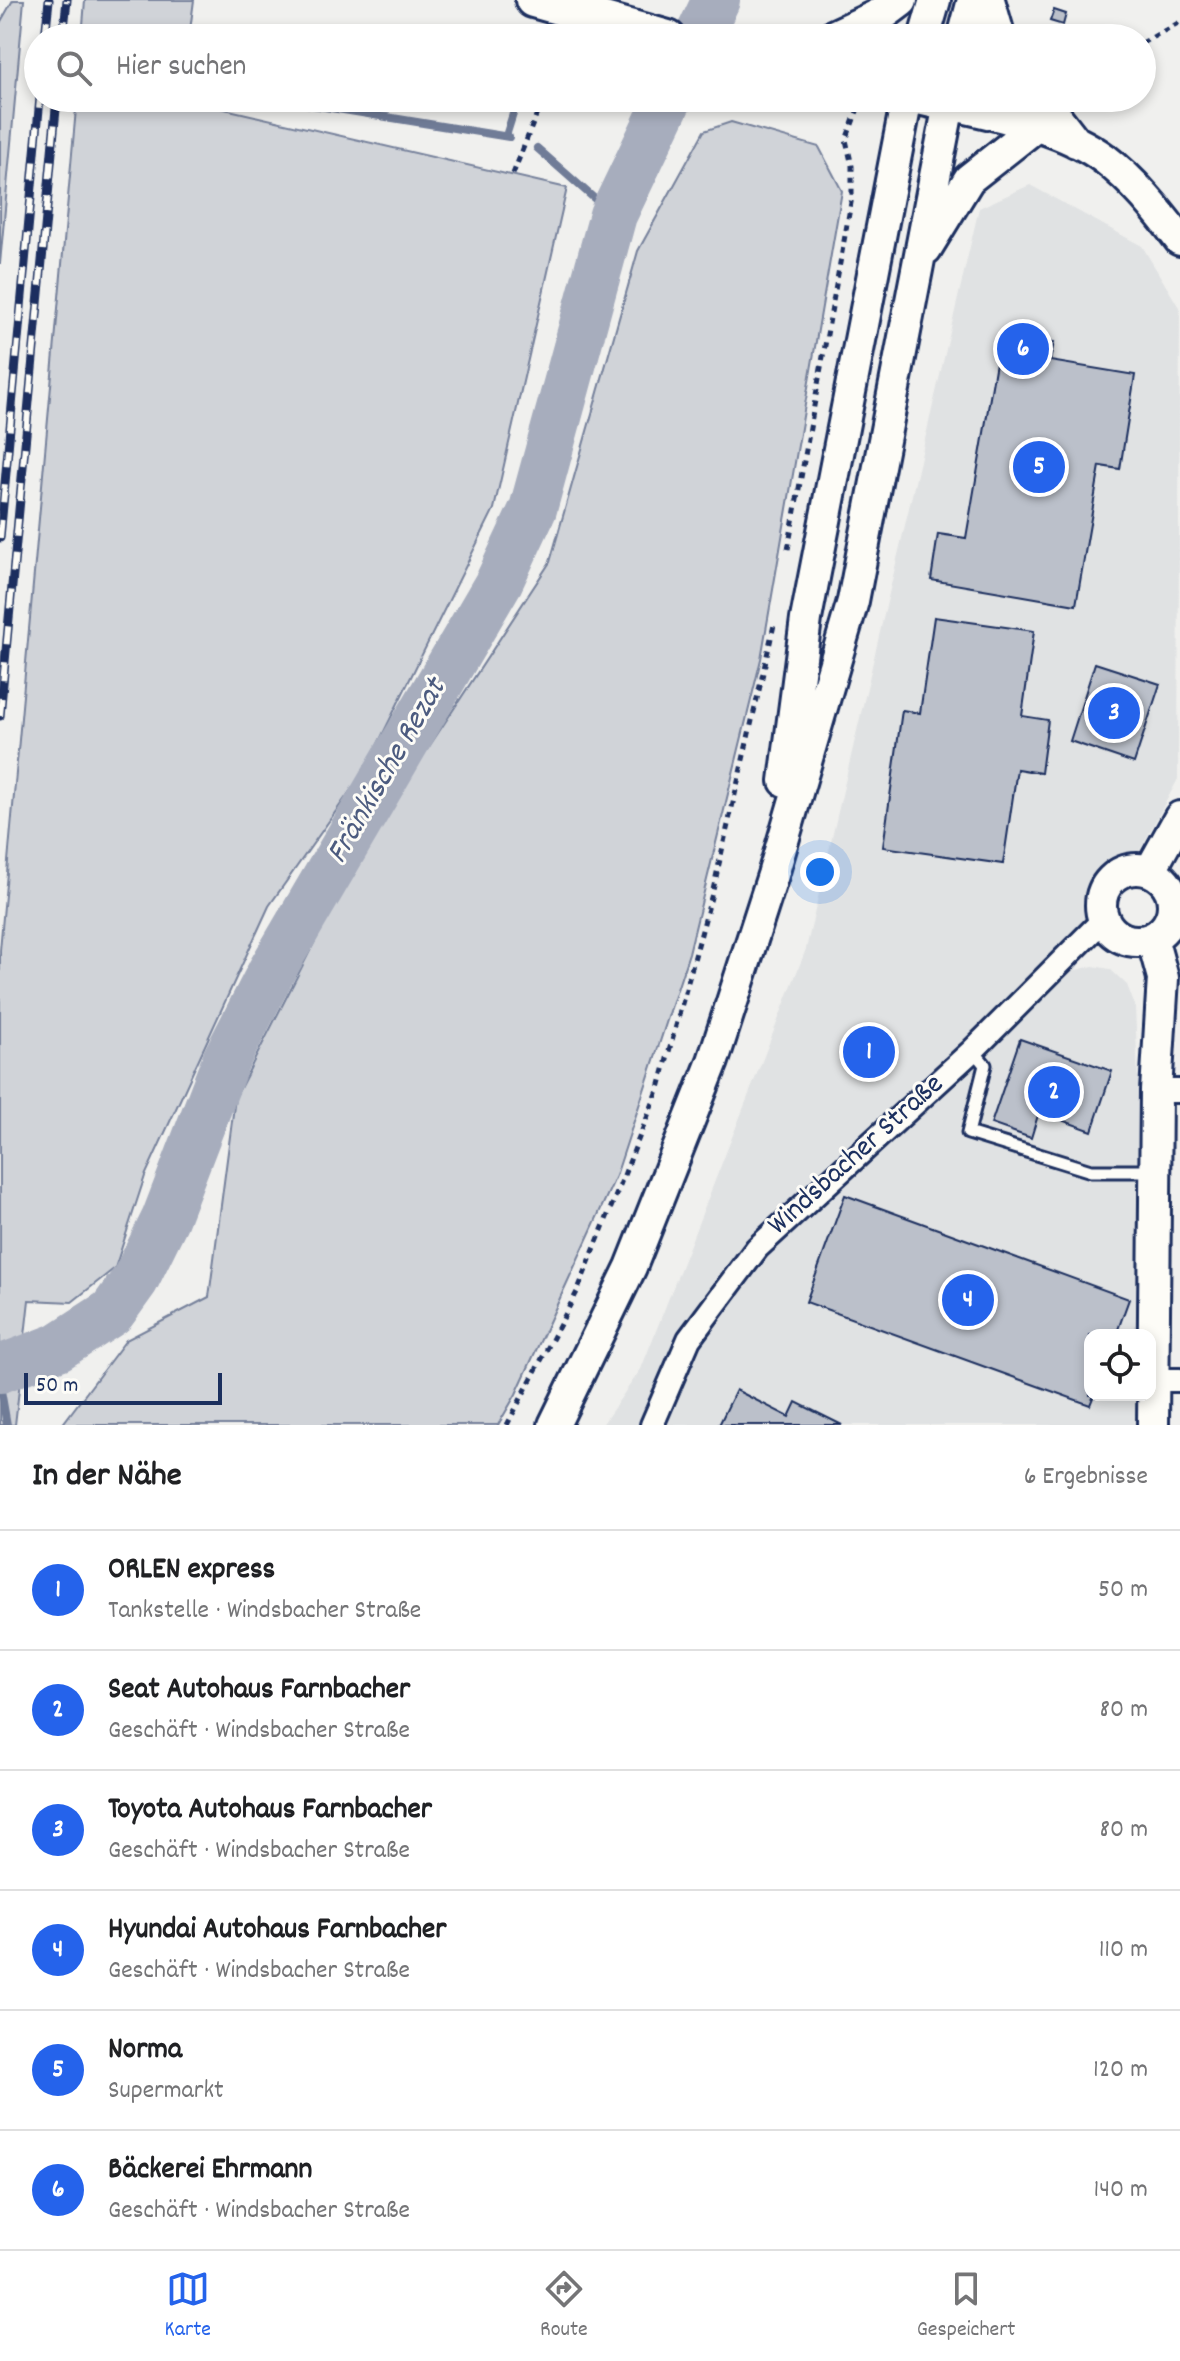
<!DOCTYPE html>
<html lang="de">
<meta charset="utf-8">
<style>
:root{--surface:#fff;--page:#f6f6f6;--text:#202124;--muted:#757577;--line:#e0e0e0;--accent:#2563eb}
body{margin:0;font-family:Dekko,sans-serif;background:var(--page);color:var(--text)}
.controls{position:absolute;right:24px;bottom:24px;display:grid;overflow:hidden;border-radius:16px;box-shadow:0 4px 12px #0003}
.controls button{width:72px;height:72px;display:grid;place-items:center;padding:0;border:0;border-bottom:2px solid var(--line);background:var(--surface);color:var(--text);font:40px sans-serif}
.scale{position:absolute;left:24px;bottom:20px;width:198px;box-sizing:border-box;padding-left:8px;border:4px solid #1b2f5e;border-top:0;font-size:22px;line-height:28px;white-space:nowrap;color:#1b2f5e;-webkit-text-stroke:6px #fdfcf7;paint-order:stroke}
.you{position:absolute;left:820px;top:872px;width:28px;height:28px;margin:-20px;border:6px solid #fff;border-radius:50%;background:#1a73e8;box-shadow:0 0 0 12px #1a73e833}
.badge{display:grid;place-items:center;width:52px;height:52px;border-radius:50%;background:var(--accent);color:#fff;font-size:26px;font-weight:700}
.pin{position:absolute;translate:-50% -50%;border:4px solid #fff;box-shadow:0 2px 8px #0006}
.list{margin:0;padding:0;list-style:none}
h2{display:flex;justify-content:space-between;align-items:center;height:104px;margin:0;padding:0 32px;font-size:34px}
h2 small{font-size:26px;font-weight:400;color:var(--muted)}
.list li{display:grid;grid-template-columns:52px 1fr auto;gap:24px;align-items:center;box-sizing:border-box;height:120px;padding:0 32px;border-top:2px solid var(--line)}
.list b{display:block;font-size:30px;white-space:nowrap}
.list p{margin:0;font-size:26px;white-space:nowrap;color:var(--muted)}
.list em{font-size:26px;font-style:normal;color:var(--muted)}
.icon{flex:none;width:44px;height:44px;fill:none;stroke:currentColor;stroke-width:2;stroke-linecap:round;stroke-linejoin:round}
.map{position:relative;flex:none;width:1180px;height:1425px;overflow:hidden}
.search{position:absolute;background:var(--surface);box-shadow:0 4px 12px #0003;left:24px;right:24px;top:24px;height:88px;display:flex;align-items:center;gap:20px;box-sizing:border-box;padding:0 28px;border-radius:44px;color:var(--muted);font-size:30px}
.sheet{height:824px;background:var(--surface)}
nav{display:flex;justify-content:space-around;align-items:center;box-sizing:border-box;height:112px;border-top:2px solid var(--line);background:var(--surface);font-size:22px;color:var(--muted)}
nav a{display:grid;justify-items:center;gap:4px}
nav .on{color:var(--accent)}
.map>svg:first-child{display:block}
.built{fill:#e0e2e3}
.green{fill:#d0d3d8;stroke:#76819b;stroke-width:2}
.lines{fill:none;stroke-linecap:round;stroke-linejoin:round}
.stream{stroke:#6f7b97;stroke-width:8}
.river{stroke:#a7adbd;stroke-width:48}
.building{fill:#bbc0ca;stroke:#1b2f5e;stroke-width:2}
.lane-casing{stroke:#1b2f5e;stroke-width:17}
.street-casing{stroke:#1b2f5e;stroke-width:28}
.secondary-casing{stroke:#1b2f5e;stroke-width:36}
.primary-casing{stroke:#1b2f5e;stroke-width:40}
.path{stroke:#1b2f5e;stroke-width:5;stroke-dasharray:6 6;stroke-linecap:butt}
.lane{stroke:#fdfcf7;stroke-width:11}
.street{stroke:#fdfcf7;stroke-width:22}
.secondary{stroke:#fdfcf7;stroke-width:30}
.primary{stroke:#fdfcf7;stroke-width:34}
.rail-casing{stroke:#1b2f5e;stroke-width:9}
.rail{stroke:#fdfcf7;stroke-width:6;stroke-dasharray:18;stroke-linecap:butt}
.labels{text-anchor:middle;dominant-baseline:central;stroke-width:6;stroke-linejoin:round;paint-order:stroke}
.street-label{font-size:30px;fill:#1b2f5e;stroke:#fdfcf7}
.water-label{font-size:32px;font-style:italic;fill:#4c5b7f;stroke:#fdfcf7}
</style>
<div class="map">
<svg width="1180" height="1425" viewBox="0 0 1180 1425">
<rect width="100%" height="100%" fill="#f0f0ee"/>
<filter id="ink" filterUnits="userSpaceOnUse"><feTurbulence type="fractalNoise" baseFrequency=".0125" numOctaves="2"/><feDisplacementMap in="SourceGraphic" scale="16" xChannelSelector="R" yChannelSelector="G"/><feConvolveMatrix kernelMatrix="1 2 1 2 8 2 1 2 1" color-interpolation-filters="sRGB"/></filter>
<g filter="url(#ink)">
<!-- built -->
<path class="built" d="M 1030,185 L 1142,246 L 1180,309 L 1178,779 L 1076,970 L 1093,966 L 1110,969 L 1127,985 L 1135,1006 L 1139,1103 L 1136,1335 L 1090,1335 L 1090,1395 L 1135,1395 L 1135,1425 L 602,1425 L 641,1369 L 806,949 L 979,208 Z"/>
<!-- green -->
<path class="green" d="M 13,0 L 24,0 L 0,264 L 0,23 Z
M 85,0 L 194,0 L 189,38 L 82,38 Z
M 77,98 L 177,98 L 567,188 L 494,509 L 365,770 L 269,906 L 145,1176 L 115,1268 L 72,1302 L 29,1300 L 15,1425 L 0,1425 L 0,950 Z
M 731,122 L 819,147 L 842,191 L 761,659 L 689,953 L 616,1176 L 516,1394 L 498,1425 L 62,1425 L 126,1340 L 209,1297 L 235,1098 L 362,849 L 550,562 L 638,251 L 704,131 Z"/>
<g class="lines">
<!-- stream -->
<path class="stream" d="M 270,98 L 509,137 L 506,136 L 518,98
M 537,148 L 613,215
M 0,1385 L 7,1425"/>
<!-- river -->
<path class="river" d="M 698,38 L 716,0
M 0,1369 L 58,1347 L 112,1312 L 135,1280 L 165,1219 L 226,1060 L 272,970 L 499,582 L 533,509 L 613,215 L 669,98"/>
</g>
<!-- building -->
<path class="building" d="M 1054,10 L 1066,14 L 1063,25 L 1050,21 Z
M 1001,333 L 1054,342 L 1050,361 L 1135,375 L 1120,469 L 1100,466 L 1076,605 L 931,580 L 938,534 L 966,538 Z
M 934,617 L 1034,631 L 1022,716 L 1048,720 L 1041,773 L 1017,769 L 1003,864 L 883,847 L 902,710 L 920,713 Z
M 1095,663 L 1160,684 L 1134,763 L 1070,741 Z
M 1020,1039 L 1112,1071 L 1092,1131 L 1039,1112 L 1031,1138 L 991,1124 Z
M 845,1195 L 1129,1299 L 1116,1335 L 1090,1335 L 1090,1395 L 1094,1395 L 1090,1405 L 806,1302 Z
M 736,1390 L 789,1417 L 796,1402 L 842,1425 L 719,1425 Z"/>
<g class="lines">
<defs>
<path id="lane" d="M 973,1050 L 985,1065 L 968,1133 L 1091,1171 L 1152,1171"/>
<path id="street" d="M 1156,1091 L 1180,1091
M 1153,1380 L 1180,1380
M 652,1425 L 689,1339 L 757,1248 L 973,1050 L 1104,919"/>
<path id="secondary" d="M 989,0 L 1000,38
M 924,38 L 935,0
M 1042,98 L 1076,142
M 926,249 L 969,179 L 1035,127
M 785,781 L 806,619 L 907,98
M1101 905a36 36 0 1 1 72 0a36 36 0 1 1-72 0Z
M 1150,871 L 1180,817
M 1152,938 L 1163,978 L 1156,1091 L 1153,1425
M 554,1425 L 631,1267 L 713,1061 L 773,875 L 853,601 L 949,104 C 1000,116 1062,127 1105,159 C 1134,181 1158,211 1180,240"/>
<path id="primary" d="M 533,0 L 668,38
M 833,38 L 876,18 L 900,0
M 965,38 L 975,0
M 923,98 L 949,104 L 950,98"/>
</defs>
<!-- lane casing -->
<use href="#lane" class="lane-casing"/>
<!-- street casing -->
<use href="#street" class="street-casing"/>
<!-- secondary casing -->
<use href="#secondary" class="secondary-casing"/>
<!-- primary casing -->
<use href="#primary" class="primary-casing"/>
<!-- path -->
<path class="path" d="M 1142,43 L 1180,22
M 1090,103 L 1094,98
M 513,174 L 543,98
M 788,549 L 852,197 L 852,166 L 846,140 L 862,98
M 507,1425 L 577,1292 L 659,1088 L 713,890 L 774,625"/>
<!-- lane -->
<use href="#lane" class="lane"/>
<!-- street -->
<use href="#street" class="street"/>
<!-- secondary -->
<use href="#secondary" class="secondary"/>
<!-- primary -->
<use href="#primary" class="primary"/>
<defs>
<path id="rail" d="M 45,38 L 49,0
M 63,38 L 67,0
M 0,538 L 40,98
M 0,716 L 57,98"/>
</defs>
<!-- rail casing -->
<use href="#rail" class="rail-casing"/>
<!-- rail -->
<use href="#rail" class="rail"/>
</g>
</g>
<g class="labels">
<!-- street labels -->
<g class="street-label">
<text transform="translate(857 1156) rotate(-42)">Windsbacher Straße</text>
</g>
<!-- water labels -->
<g class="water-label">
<text transform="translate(388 772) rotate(-60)">Fränkische Rezat</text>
</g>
</g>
</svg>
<div class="controls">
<button><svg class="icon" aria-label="locate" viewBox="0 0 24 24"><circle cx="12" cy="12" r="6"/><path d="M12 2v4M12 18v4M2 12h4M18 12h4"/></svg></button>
</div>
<div class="scale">50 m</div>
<div class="you"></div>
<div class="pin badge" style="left:869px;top:1052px">1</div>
<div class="pin badge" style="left:1054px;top:1092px">2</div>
<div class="pin badge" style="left:1114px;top:713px">3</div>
<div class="pin badge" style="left:968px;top:1300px">4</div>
<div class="pin badge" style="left:1039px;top:467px">5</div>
<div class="pin badge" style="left:1023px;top:349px">6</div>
<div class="search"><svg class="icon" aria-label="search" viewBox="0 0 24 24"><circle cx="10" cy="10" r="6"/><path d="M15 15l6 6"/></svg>Hier suchen</div>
</div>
<section class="sheet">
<h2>In der Nähe<small>6 Ergebnisse</small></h2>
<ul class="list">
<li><span class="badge">1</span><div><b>ORLEN express</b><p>Tankstelle · Windsbacher Straße</p></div><em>50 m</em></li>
<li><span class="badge">2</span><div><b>Seat Autohaus Farnbacher</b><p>Geschäft · Windsbacher Straße</p></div><em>80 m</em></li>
<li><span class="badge">3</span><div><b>Toyota Autohaus Farnbacher</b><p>Geschäft · Windsbacher Straße</p></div><em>80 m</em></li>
<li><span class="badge">4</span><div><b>Hyundai Autohaus Farnbacher</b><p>Geschäft · Windsbacher Straße</p></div><em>110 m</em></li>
<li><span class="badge">5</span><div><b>Norma</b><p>Supermarkt</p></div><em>120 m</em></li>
<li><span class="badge">6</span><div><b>Bäckerei Ehrmann</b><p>Geschäft · Windsbacher Straße</p></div><em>140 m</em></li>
</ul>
</section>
<nav>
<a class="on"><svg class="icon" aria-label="map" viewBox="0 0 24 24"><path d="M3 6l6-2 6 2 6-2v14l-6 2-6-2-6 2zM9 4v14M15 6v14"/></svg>Karte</a>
<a><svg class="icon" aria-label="directions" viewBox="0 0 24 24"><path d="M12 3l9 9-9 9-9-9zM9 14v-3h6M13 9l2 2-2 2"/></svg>Route</a>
<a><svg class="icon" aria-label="saved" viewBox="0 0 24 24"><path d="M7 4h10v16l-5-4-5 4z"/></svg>Gespeichert</a>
</nav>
